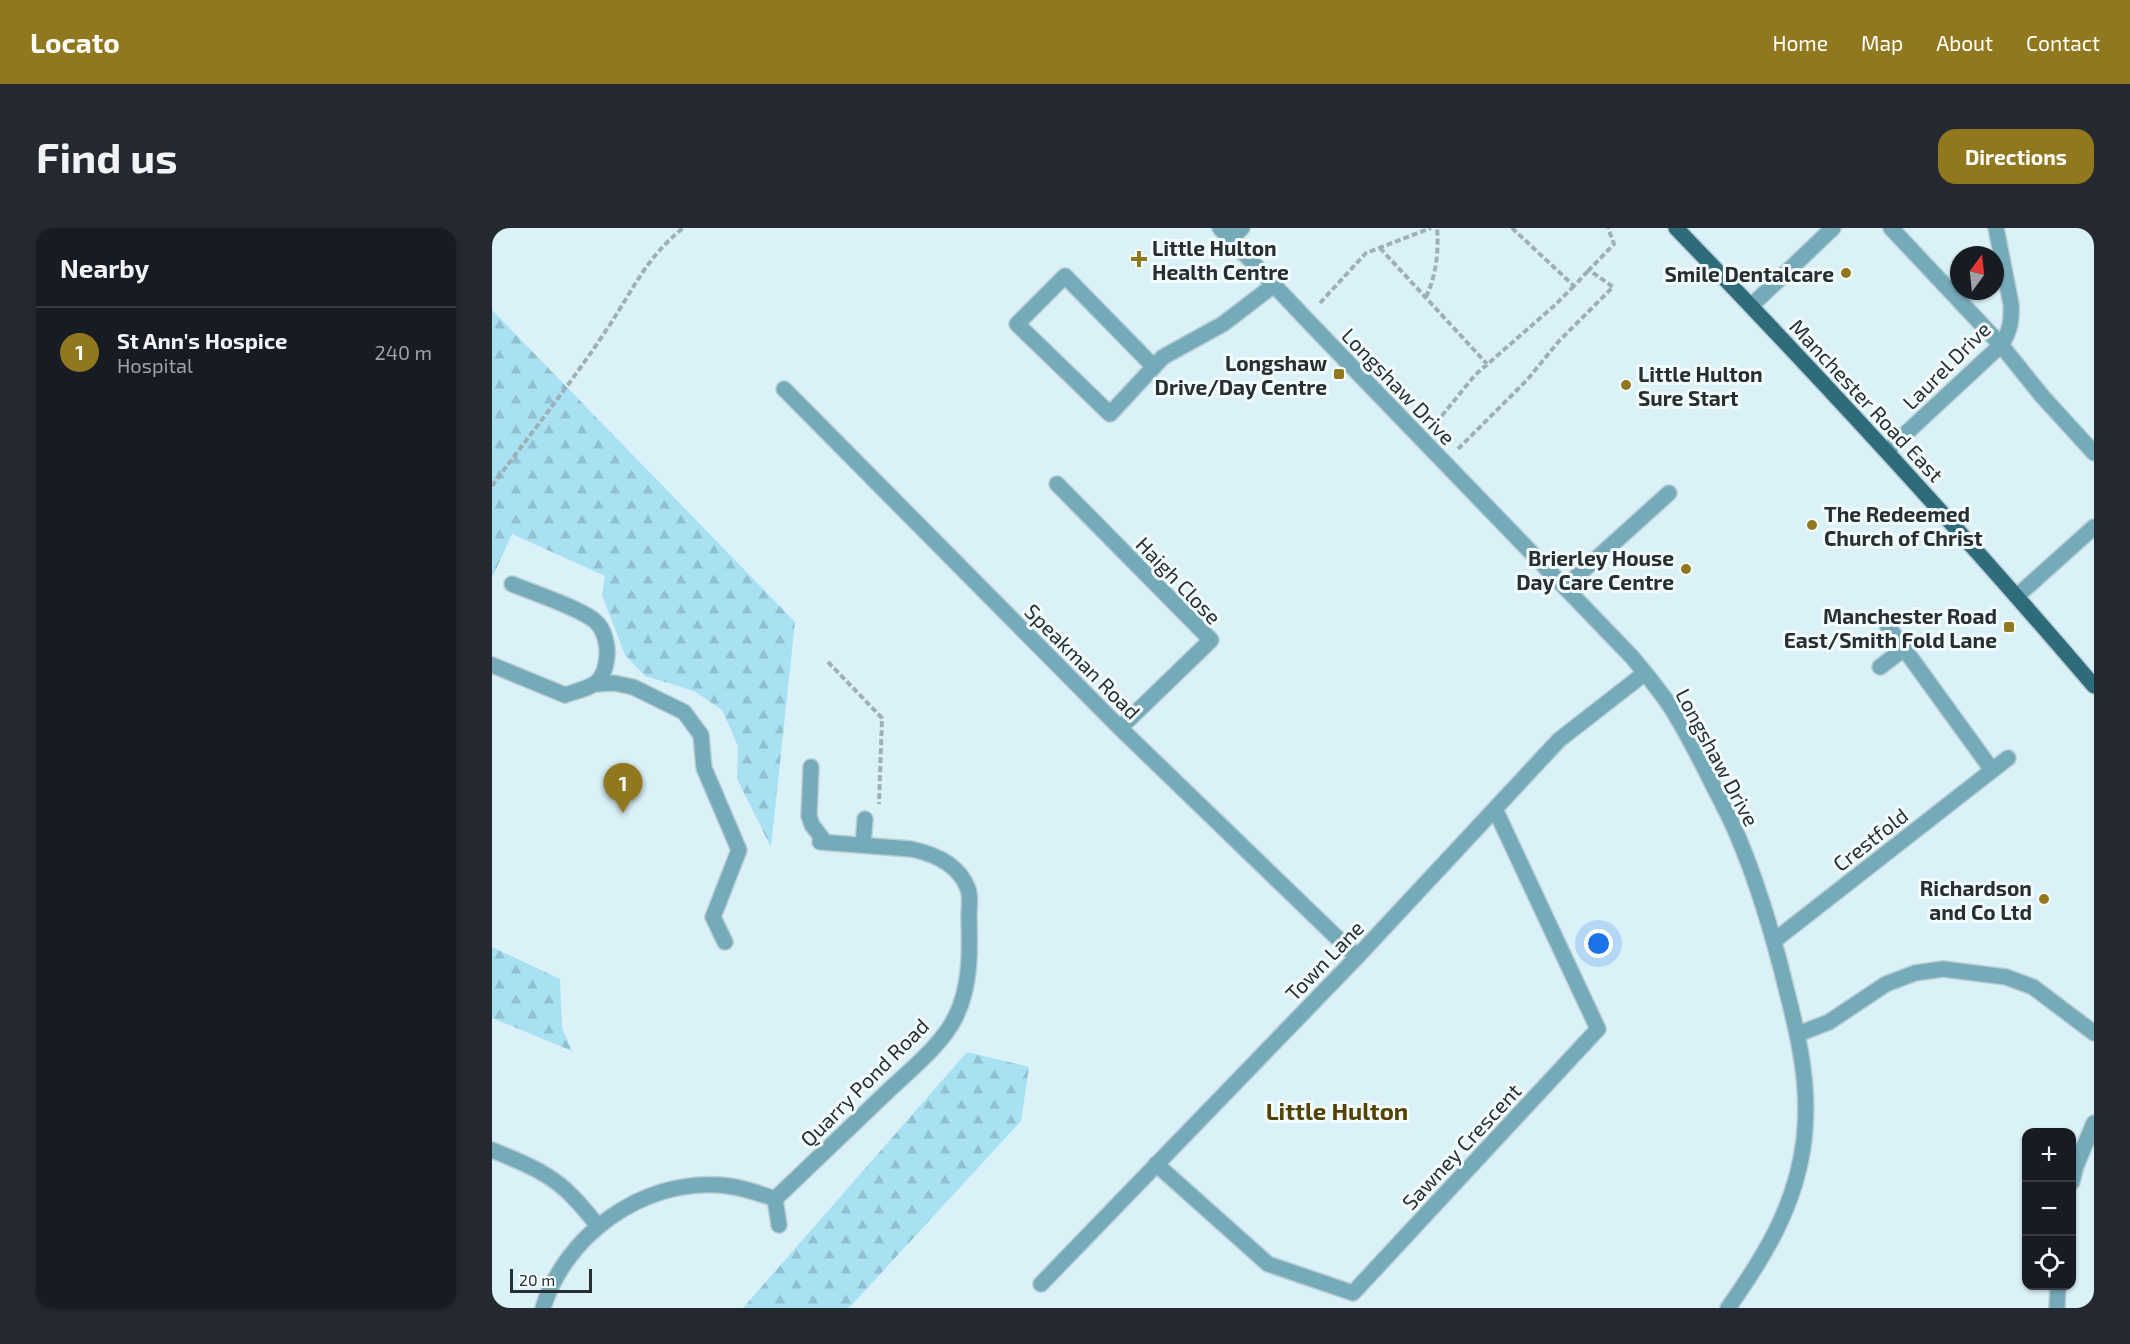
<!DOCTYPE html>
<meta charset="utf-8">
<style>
:root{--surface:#171b24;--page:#242831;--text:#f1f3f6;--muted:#9ea1a6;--line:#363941;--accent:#91781e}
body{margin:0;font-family:"Exo 2",sans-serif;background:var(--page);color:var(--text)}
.controls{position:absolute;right:18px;bottom:18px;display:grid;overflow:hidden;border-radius:12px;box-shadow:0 2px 4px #0004}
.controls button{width:54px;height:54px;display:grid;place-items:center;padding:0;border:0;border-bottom:2px solid var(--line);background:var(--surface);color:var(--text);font:30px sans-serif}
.compass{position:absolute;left:1458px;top:18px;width:54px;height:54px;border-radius:50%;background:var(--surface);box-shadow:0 2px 4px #0004;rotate:15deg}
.scale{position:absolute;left:18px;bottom:15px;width:82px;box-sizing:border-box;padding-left:6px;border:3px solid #272f32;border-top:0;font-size:16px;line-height:21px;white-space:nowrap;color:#272f32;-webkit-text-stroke:4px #f2fcfe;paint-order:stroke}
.you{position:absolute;left:1107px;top:716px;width:21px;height:21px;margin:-15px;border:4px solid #fff;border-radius:50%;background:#1a73e8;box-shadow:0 0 0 9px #1a73e833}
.badge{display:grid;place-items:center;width:39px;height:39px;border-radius:50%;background:var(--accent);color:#fff;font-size:20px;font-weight:700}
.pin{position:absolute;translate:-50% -50px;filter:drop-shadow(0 2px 3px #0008)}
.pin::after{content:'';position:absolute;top:32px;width:21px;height:18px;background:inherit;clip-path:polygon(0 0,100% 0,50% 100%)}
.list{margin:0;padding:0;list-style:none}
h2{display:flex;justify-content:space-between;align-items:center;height:78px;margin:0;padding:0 24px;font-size:26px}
h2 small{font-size:20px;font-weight:400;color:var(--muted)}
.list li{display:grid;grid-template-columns:39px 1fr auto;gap:18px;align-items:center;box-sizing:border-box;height:90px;padding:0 24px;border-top:2px solid var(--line)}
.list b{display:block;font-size:22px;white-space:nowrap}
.list p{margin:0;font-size:20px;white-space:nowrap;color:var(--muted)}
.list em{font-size:20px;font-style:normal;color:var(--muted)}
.icon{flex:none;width:33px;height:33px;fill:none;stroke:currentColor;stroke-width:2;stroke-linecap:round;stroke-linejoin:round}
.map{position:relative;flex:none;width:1602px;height:1080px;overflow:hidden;border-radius:18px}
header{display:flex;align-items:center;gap:36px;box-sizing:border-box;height:84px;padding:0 30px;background:var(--accent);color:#fff}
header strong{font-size:28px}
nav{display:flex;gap:33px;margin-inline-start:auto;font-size:21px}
.intro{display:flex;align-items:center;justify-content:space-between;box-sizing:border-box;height:144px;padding:0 36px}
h1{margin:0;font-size:42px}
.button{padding:15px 27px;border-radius:18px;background:var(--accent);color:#fff;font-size:21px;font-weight:700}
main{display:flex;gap:36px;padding:0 36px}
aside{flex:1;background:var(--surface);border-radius:18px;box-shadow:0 2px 4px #0004}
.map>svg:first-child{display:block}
.forest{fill:url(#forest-firs)}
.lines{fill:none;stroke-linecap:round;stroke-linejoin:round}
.lane-casing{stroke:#baced4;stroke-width:18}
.street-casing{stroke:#baced4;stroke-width:18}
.primary-casing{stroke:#baced4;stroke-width:18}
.path{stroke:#9eb0b6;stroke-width:4;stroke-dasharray:6 3;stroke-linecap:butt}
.lane{stroke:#75aab9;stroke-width:15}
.street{stroke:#75aab9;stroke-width:15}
.primary{stroke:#2e6c7c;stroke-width:15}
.poi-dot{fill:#91781e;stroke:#f2fcfe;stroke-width:2}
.labels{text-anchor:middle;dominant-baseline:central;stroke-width:6;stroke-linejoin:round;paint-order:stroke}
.poi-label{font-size:21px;font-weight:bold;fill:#272f32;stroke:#f2fcfe;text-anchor:end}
.street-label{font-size:21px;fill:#272f32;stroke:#f2fcfe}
.quarter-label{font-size:24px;font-weight:bold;fill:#534200;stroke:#f2fcfe}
</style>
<header>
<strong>Locato</strong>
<nav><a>Home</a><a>Map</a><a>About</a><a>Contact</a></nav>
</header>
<div class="intro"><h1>Find us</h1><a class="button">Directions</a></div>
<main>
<aside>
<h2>Nearby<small></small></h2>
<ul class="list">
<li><span class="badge">1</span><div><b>St Ann's Hospice</b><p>Hospital</p></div><em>240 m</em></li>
</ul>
</aside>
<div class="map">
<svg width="1602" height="1080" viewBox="0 0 1602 1080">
<defs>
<pattern id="forest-firs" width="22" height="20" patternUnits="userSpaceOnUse" patternTransform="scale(1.5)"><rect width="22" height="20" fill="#a8e1f2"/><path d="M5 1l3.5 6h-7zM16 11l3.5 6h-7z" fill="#91c1d0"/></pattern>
</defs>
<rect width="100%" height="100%" fill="#daf1f8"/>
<!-- forest -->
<path class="forest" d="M 0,82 L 303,394 L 279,619 L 245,551 L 246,518 L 230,482 L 202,463 L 153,448 L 133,427 L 110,367 L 113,348 L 20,306 L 0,350 Z
M 0,719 L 68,751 L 70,800 L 80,823 L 0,790 Z
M 475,824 L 537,839 L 529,893 L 357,1080 L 251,1080 Z"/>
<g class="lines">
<defs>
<path id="lane" d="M 1399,0 L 1509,117 L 1550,168 L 1602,225
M 1259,78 L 1341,0
M 662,139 L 573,48 L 525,96 L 618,186 L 671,129 L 731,96 L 782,57
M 1073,359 L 1177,265
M 0,437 L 73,467 C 99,458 112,459 115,428 C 116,417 112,401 104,394 C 91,381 39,364 20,356
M 105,456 L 122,455 L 141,459 L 192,484 L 209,507 L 212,540 L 247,622 L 221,689 L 233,714
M 319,539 L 317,588 L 320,597 L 333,614"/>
<path id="street" d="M 728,0 L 814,91 L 1140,429 C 1152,443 1163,457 1174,472 C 1190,495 1203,522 1216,547 C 1225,566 1236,585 1244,604 C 1266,655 1282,710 1295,764 C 1308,814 1318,861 1312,912 C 1304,977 1273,1028 1236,1080
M 739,11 L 750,0
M 292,161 L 628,500 L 865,729
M 1395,223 L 1509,117 C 1518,104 1520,92 1519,76 L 1504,0
M 565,256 L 719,412 L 628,500
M 1525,368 L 1602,299
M 1395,397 L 1500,542
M 1388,439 L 1413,420
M 371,617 L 373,591
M 1283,712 L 1516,530
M 1306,806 L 1337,794 L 1394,756 L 1423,745 L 1451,741 L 1514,749 L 1541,759 L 1602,805
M 0,922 C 29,934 59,945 81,969 C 90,978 98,988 106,998
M 664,936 L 776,1036 L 861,1065 L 1106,801 L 1003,581
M 1580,954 L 1584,938 L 1602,895
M 283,971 L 287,997
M 549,1056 L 865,729 L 1067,512 L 1153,445
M 51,1080 C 73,1008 149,952 226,957 C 246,958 264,964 283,971 C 321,935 358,899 395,864 C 418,842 448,819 463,790 C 479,759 478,722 477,688 C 477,679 479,669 476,661 C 467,636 443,626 419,621 L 328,614
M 1565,1080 L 1566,1058"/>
<path id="primary" d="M 1184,0 C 1328,149 1468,301 1602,458"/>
</defs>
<!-- lane casing -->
<use href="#lane" class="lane-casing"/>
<!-- street casing -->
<use href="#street" class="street-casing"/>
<!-- primary casing -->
<use href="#primary" class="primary-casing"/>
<!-- path -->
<path class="path" d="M 1020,0 L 1082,58 L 1097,42
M 888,20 L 995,136
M 934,69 C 944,48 947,23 945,0
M 828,75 L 874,25 L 939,0
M 944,195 L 983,147 L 1062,78 L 1082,58
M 966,221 L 1035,152 L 1067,113 L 1121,59 L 1097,42 L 1122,16 L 1116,0
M 0,258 C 39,205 81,153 117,98 C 142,60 154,30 191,0
M 336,434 L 390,490 L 387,576"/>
<!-- lane -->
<use href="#lane" class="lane"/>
<!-- street -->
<use href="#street" class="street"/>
<!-- primary -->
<use href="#primary" class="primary"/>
</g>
<!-- markers -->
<g class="poi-dot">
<path d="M644 22h6v6h6v6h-6v6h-6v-6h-6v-6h6z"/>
<circle cx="1354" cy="45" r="6"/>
<rect x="841" y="140" width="12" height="12" rx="3"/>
<circle cx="1134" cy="157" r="6"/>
<circle cx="1320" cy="297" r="6"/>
<circle cx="1194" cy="341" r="6"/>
<rect x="1511" y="393" width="12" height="12" rx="3"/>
<circle cx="1552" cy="671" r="6"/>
</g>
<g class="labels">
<!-- poi labels -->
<g class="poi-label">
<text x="660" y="19" text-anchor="start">Little Hulton<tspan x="660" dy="24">Health Centre</tspan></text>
<text x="1342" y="45">Smile Dentalcare</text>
<text x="835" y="134">Longshaw<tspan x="835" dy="24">Drive/Day Centre</tspan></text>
<text x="1146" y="145" text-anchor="start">Little Hulton<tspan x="1146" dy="24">Sure Start</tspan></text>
<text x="1332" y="285" text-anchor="start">The Redeemed<tspan x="1332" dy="24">Church of Christ</tspan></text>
<text x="1182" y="329">Brierley House<tspan x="1182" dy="24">Day Care Centre</tspan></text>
<text x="1505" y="387">Manchester Road<tspan x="1505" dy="24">East/Smith Fold Lane</tspan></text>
<text x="1540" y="659">Richardson<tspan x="1540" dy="24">and Co Ltd</tspan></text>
</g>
<!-- street labels -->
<g class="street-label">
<text transform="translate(1454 137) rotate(-45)">Laurel Drive</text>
<text transform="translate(907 158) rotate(46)">Longshaw Drive</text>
<text transform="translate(1375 172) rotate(47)">Manchester Road East</text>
<text transform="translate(687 352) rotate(46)">Haigh Close</text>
<text transform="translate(591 433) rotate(45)">Speakman Road</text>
<text transform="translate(1226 529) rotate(62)">Longshaw Drive</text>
<text transform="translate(1378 611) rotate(-38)">Crestfold</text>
<text transform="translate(832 732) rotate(-46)">Town Lane</text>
<text transform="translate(372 854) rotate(-45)">Quarry Pond Road</text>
<text transform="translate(969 918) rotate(-47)">Sawney Crescent</text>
</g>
<!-- quarter labels -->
<g class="quarter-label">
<text x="845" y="882">Little Hulton</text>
</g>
</g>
</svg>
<div class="controls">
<button>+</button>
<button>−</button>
<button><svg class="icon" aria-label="locate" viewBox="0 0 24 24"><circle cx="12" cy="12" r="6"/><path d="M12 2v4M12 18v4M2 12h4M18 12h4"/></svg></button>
</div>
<svg class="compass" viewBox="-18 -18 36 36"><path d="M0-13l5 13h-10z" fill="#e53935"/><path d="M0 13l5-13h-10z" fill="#9ea1a6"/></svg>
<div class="scale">20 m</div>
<div class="you"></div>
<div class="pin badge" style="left:131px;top:585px">1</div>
</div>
</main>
